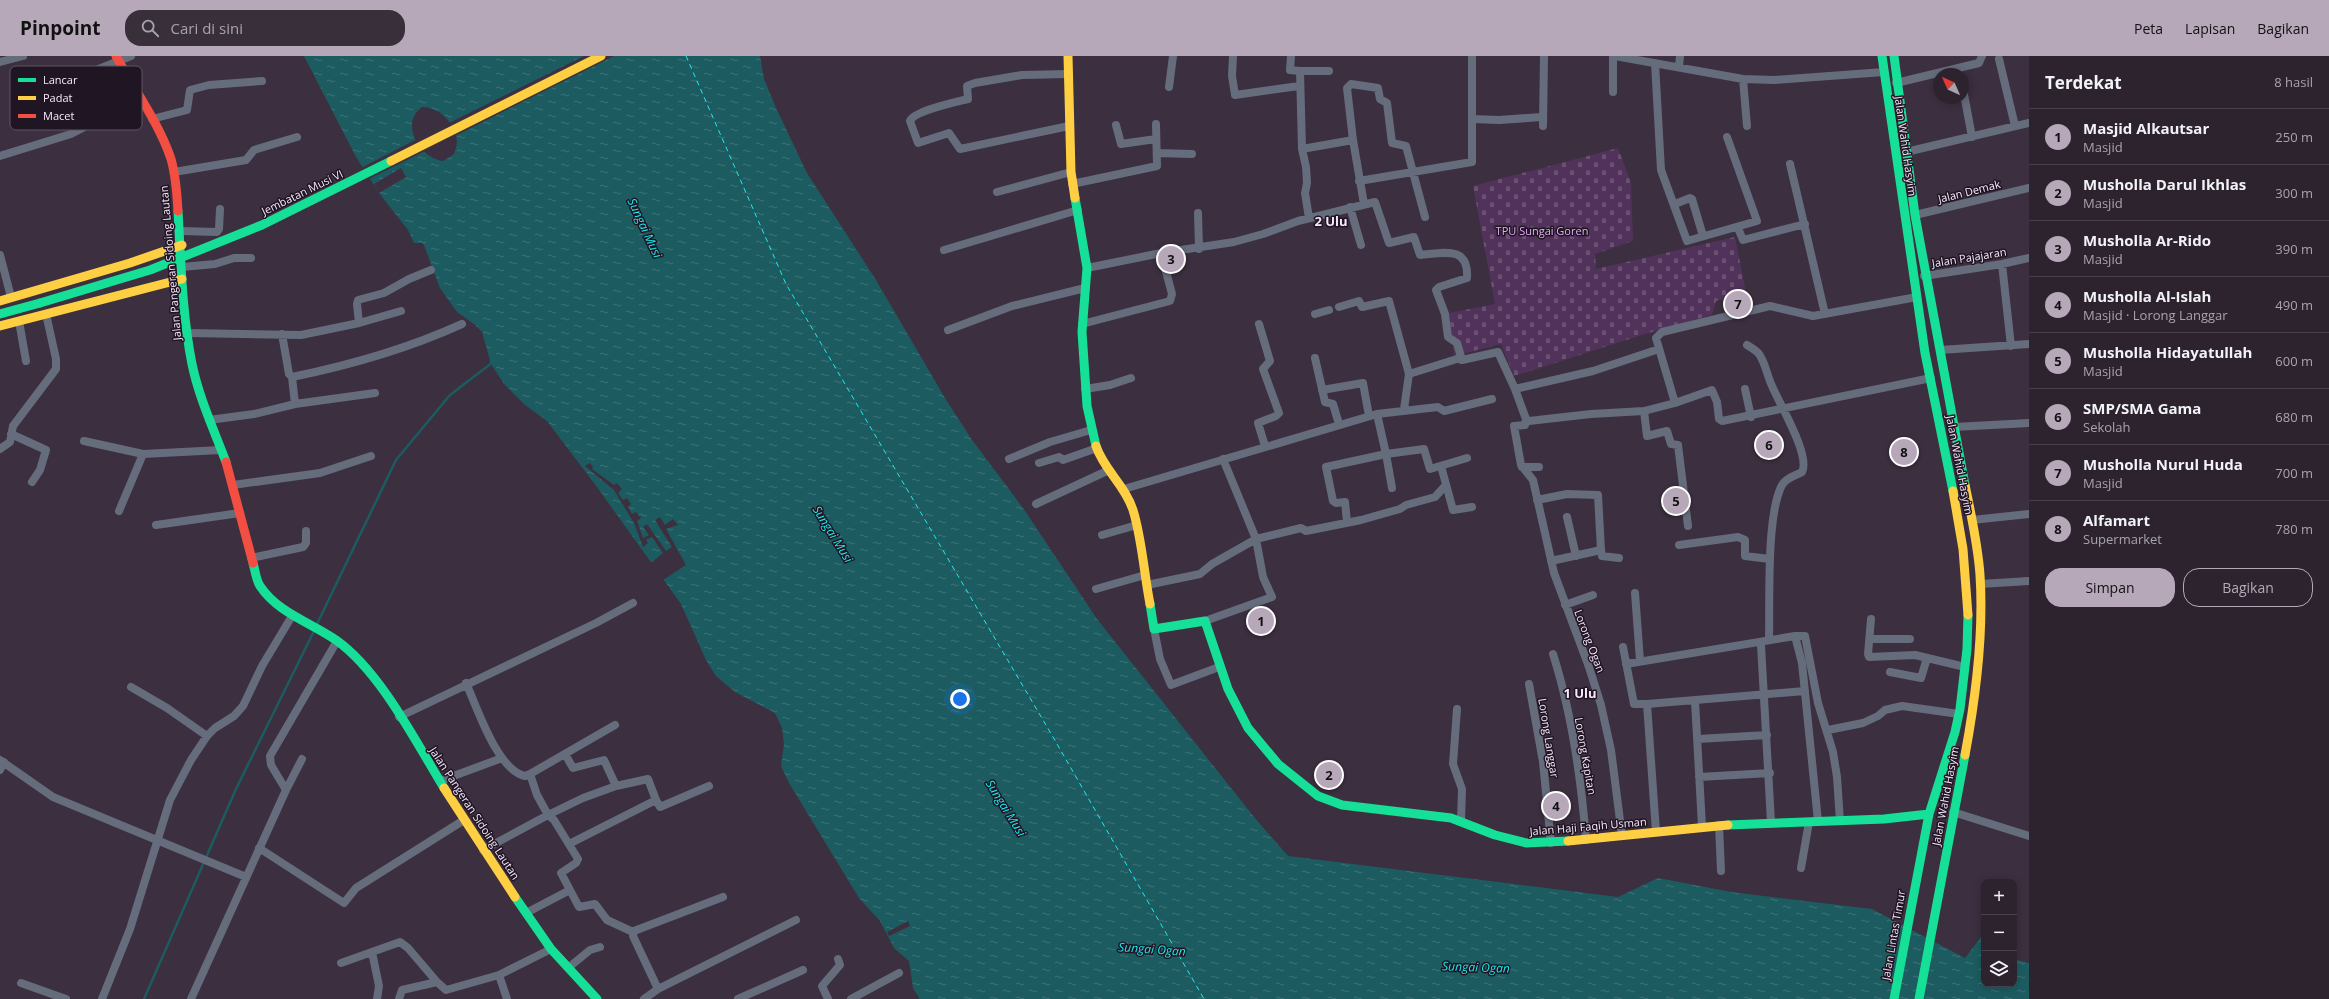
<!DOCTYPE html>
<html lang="id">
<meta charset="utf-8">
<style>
:root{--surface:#2d232f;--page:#392f3b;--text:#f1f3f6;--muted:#a7a4aa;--line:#48404b;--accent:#b6a7b9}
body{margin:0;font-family:"Open Sans",sans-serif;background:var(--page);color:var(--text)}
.controls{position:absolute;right:12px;bottom:12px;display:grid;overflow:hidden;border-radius:8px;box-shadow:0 2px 10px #0003}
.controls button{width:36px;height:36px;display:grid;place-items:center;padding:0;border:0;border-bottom:1px solid var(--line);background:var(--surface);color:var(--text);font:20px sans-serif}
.compass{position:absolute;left:1933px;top:12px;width:36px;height:36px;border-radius:50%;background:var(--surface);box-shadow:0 2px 10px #0003;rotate:315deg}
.you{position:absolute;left:960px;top:643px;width:14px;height:14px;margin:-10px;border:3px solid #fff;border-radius:50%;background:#1a73e8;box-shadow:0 0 0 6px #1a73e833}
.badge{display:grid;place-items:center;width:26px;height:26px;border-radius:50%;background:var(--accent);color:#111;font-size:13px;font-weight:700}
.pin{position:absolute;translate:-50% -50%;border:2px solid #fff;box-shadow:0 1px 4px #0006}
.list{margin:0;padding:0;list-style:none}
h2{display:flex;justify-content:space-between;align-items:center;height:52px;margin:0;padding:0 16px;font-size:17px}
h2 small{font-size:13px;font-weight:400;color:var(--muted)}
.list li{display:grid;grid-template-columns:26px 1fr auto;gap:12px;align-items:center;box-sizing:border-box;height:56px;padding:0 16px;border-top:1px solid var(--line)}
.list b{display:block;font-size:15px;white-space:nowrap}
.list p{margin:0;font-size:13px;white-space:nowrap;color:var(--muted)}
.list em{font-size:13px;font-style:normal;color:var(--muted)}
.actions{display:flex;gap:8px;padding:12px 16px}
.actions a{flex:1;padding:9px 0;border:1px solid var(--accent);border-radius:16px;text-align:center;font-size:14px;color:var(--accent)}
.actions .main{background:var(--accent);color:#111}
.icon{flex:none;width:22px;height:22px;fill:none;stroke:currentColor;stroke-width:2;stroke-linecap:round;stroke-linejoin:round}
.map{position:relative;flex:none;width:2029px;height:943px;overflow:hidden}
header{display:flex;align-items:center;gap:24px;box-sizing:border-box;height:56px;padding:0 20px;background:var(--accent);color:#111}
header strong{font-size:19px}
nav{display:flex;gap:22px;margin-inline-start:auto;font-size:14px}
.search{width:280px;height:36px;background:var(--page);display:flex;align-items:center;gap:10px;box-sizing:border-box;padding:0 14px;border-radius:16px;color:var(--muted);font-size:15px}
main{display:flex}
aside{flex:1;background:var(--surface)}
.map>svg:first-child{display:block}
.cemetery{fill:url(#cemetery-stones)}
.water{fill:url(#water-ripples);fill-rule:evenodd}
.pier{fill:#3c2f3f}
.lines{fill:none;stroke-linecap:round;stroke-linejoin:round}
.stream{stroke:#1c5c60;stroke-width:2.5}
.ferry{stroke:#1becf1;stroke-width:1;stroke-dasharray:5 4;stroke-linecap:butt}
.street{stroke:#656c7c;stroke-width:8}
.fast{stroke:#16e098;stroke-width:9}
.slow{stroke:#ffcf43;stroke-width:9}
.jam{stroke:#f24e42;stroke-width:9}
.fast-bridge{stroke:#16e098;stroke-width:9}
.slow-bridge{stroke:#ffcf43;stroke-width:9}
.labels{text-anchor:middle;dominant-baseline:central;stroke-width:3;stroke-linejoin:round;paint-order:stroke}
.street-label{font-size:11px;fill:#f7e8fb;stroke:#201523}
.park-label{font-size:11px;fill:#e4adf5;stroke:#201523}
.water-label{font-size:12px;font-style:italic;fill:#1becf1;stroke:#201523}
.quarter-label{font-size:13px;font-weight:bold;fill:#f7e8fb;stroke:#201523}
.key{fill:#201523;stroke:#605464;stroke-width:1}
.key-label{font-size:11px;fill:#f7e8fb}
</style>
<header>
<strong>Pinpoint</strong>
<div class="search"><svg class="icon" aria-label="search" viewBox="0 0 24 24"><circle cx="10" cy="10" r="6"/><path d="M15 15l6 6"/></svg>Cari di sini</div>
<nav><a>Peta</a><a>Lapisan</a><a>Bagikan</a></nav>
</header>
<main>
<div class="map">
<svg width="2029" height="943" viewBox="0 0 2029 943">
<defs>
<pattern id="cemetery-stones" width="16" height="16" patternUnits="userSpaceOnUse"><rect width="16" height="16" fill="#51325b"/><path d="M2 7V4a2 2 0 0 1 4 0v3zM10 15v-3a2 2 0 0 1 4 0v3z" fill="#6b5073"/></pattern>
<pattern id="water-ripples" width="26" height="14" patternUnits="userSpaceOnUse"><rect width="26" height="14" fill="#1c5c60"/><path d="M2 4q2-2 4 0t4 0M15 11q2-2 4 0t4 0" fill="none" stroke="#3e7378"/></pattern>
</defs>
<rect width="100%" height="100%" fill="#3c2f3f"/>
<!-- cemetery -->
<path class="cemetery" d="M 1618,92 L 1631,127 L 1633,185 L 1595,198 L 1596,213 L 1735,181 L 1746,237 L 1716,245 L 1712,259 C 1645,276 1580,300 1514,320 L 1501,288 L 1454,300 L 1449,257 L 1495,248 L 1473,130 Z"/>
<!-- water -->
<path class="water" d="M 304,0 L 760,0 L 764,23 L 776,52 L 807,117 L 876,224 L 945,342 L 972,384 L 1023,452 L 1097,563 L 1254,761 L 1288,800 L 1618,841 L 1658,822 L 1731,836 L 1872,853 L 1965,902 L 1984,877 L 1984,928 L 2014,928 L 2014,903 L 2029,907 L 2029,943 L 920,943 L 913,932 L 909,905 L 894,892 L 880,865 L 859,842 L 789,727 L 781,710 L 784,688 L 782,672 L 775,657 L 735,636 L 716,620 L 706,604 L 681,548 L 597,431 L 547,365 L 525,349 L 504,328 L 491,308 L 482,276 L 474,268 L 457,256 L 440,232 L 424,189 L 422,187 L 414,187 L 408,174 L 379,137 L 356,101 ZM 422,51 C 440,51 456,68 457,86 C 457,90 455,95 454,98 L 443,105 C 420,102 399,68 422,51 Z"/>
<!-- pier -->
<path class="pier" d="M 584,0 L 614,0 L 453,81 L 447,68 Z
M 417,83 L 425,95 L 369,123 L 361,112 Z
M 401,112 L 406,121 L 379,137 L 374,128 Z
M 590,407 L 593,411 L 592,413 L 614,429 L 617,427 L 622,433 L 618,437 L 623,444 L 627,442 L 631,448 L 628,451 L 632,458 L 636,456 L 641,462 L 637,465 L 643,482 L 649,479 L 643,471 L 647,468 L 666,495 L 672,491 L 655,464 L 660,461 L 665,469 L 673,463 L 678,469 L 666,473 L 686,509 L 663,524 L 650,508 L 663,497 L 652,481 L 646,484 L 648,487 L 643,491 L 634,467 L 614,434 L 585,410 Z
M 908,865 L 910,870 L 889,880 L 887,876 Z"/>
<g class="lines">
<!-- stream -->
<path class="stream" d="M 317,568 L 396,404 L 450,339 L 493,306
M 144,943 L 236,733 L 314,575"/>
<!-- ferry -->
<path class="ferry" d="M 686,0 L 786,228 L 1053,681 L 1204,943"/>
<!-- street -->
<path class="street" d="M 1233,0 L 1232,20 L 1235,39 L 1299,30
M 1291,0 L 1290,14 L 1300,15 L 1302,93 L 1306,111 L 1307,127 L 1305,137 L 1309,162
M 1615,0 L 1743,23 L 1774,24 L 1884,16
M 1999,3 L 2015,70
M 0,6 L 23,0
M 1655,7 L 1661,114 L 1687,185 L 1757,165 L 1727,81
M 1679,11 L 1680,0
M 1300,15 L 1329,15
M 1069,18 L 1022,19 L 975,27 L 967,30 L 968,43 C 956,46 914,55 910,65 L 918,87 L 949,77 L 960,93 L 1069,70
M 1743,23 L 1747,70
M 1896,27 L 1979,7 L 1982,0
M 54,31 L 131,0
M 1169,31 L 1173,0
M 1963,33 L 1972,81
M 1613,36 L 1613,0
M 152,63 L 187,54 L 190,34 L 209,29 L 262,25
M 1472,63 L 1499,64 L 1542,61
M 1116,69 L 1121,88 L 1156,83
M 1543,70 L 1544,0
M 1302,93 L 1353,84
M 1906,96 L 2029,67
M 1157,97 L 1192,98
M 0,100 L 71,78 L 140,42
M 1790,108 L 1825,258
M 174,116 L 246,104 L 254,94 L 297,81
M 1359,125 L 1472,106 L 1472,0
M 1072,128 L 1157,110 L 1156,68
M 997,136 L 1071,116
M 1364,148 L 1353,84 L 1347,32 L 1351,28 L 1378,32 L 1380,43 L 1387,47 L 1392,87 L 1406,90 L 1425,161
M 1675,148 L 1690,142 L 1692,143 L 1703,180
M 1350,151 L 1361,189
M 1198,157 L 1199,193
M 1915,159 L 2029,132
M 1738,172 L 1743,184 L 1805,168
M 181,175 L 217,176 L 219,173 L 220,153
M 944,194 L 1078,154
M 0,199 L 11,241
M 2002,208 L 2011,290
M 182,211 L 215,208 L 234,202 L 251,202
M 1087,212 L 1161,197 L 1234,186 L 1263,178 L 1298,165 L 1375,146 L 1389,187 L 1414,181 L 1420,199 C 1443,197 1469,189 1467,222 L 1439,231 L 1436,234 L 1445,258 L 1448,281 L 1457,287 L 1462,304 L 1498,296 L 1515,333 L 1593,315 L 1659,293
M 1924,220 L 2002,208 L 2029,202
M 1339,251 L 1359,245 L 1362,251 L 1389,245 L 1409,318 L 1404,353
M 1315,258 L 1329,254
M 19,265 L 26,305
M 359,267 L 401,255
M 1082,268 L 1170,245 L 1172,238 L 1161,197
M 1259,268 L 1270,305 L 1263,313 L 1279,357 L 1276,360 L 1258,367 L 1265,390
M 948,274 L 1012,250 L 1085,232
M 188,277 L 301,279 L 359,267 L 357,248 L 358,244 L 384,237 L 409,223 L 431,214
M 282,278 L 289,318 L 292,321 C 351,309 407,293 462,268
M 1747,289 C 1752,292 1756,294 1759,298 C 1766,308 1767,320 1772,330 C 1779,347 1811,400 1802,416 C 1795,420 1787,421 1782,429 C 1766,459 1770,547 1769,584
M 1940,294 L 2029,288
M 1315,302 L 1325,346 L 1333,348 L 1339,368
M 1409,318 L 1460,302
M 292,321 L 295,348
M 1085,333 L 1110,329 L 1131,322
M 1515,333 L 1526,363 L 1529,365 L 1591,358 L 1644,355 L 1675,347 L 1656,282 L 1662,276 L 1770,250 L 1813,260 L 1917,241
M 1745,333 L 1751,361
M 1322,334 L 1363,327 L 1369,360
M 1675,347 L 1712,334 L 1717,346 L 1719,363 L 1722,365 L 1931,322
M 1644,355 L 1647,380 L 1667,375 L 1671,388 L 1678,389 L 1688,470
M 1377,358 L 1386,398 L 1424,393 L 1430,413 L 1467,402
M 1526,363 L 1525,369 L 1514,370 L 1521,409 L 1533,424 L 1554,517 L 1589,611 L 1601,649 L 1611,694 L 1622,780
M 209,364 L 254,358 L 295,348 L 375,337
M 1954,371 L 2029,367
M 11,378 L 46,394 L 40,414 L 32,426
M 84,385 L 143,398 L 221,394
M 0,393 L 10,386 L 13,370 L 56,313 L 56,303 L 46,258
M 1009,403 L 1050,386 L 1091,374
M 1223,403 L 1256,483 L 1301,472 L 1306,475 L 1361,464 L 1400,453 L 1406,449 L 1435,441 L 1446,429
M 1039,407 L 1059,401 L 1063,404 L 1097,392
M 1441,410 L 1453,454 L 1472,451
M 1522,411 L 1539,411
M 233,429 L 320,417 L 371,400
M 1124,433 L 1377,358 L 1438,351 L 1444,355 L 1492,343
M 1537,444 L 1567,438 L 1598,439 L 1601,494 L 1551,505
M 1036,448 L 1109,414
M 119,455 L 143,398
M 1567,461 L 1576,500
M 1972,464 L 2029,458
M 1347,466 L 1345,446 L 1336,447 L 1333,445 L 1326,411 L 1386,398 L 1392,432
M 156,469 L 240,457
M 1102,479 L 1137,469
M 1679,489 L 1738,481 L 1745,484 L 1745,500 L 1770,503
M 1601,494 L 1602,500 L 1619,502
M 251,502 L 303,491 L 306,487 L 306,475
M 1980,528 L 2029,525
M 1147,529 L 1200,518 L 1212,508 L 1256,483 L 1263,521 L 1272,541 L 1205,565
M 1096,533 L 1145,519
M 1635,537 L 1640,605
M 1565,549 L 1593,539
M 1871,563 L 1868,598 L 1869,601 L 1915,599 L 1965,611
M 1154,573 L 1160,603 L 1171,629 L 1219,611
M 1795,580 L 1805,580 L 1818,647 L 1833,696 L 1837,721 L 1840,765
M 1870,583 L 1910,583
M 1761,589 L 1771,766
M 1623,591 L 1634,648 L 1647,648
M 1553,598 C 1572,658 1581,721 1586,784
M 1626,608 L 1795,580 L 1802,607 L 1818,765
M 1890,616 L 1921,622 L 1927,602
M 466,627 C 477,651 497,714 525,720 L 530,718
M 1529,628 L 1543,706 L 1551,787
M 131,631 L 167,652 L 207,680 L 215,672 L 234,660 L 243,650 L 262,610 L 292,560
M 1695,645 L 1702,770
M 1457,653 L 1453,708 L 1462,733 L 1461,765
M 399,661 L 596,567 L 633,547
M 1828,674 L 1863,667 L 1878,660 L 1885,654 L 1902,650 L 1959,658
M 1698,683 L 1767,679
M 565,698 L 573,712 L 604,704 L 616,730 L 648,723 L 656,744
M 0,704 L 53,741 L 246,821
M 0,714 L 4,706
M 1699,721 L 1770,717
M 440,725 L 502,702
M 616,730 L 583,742 L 548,759 L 554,764 L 578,803 L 576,807 L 561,817 L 579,851 L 595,848 L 607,864 L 633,876
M 286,734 L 302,703
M 1953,756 L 2029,780
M 1719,769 L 1721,815
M 1656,776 L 1647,648 L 1805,635
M 569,788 L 656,744 L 660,751 L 709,730
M 259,792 L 344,847 L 356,832 L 464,764
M 483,794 L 548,759 L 537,739 L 530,718 L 615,669
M 1801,812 L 1809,766
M 526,857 L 570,834
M 372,896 L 379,930 L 377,943
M 341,907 L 400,886 L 408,892 L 437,926
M 568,912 L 590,894 L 600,891
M 499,919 L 507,943
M 21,927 L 66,943
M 658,933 L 796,864
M 102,943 L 130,873 L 170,744 L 191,704 L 207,680
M 191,943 L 286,734 L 271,709 L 270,700 L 337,585
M 399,943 L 402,934 L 437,926 L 446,934 L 499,919 L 551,893
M 644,943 L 658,933 L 633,880 L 634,875 L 723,841
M 738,943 L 803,914
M 828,943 L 822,930 L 840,909 L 838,903
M 851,943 L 899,917"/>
<!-- fast -->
<path class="fast" d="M 1882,0 L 1925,297 L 1953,435
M 1894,0 L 1915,159 L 1965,429
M 1075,142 L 1087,212 L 1082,276 L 1087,350 L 1096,390
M 178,155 C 181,206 182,258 192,308 C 199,342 214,374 226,406
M 0,258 L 40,247
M 253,507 C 255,514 256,524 260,530 C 278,557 310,566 336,584 C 380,615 416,686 444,732
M 1150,548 L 1154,573 L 1205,565 L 1228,633 L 1248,672 L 1278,708 L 1318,740 L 1342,749 L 1451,762 L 1495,779 L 1526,787 L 1568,785
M 1728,769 L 1884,763 L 1929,758
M 515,841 L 551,893 L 597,943
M 1894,943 L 1929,758 L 1955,676 L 1960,653 L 1967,593 L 1968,559
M 1919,943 L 1965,699"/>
<!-- slow -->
<path class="slow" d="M 1068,0 L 1071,116 L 1075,142
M 0,245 L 130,207 L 182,189
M 0,270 L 182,223
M 1096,390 C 1104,414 1125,429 1133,454 C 1142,483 1144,518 1150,548
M 1953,435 L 1963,493 L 1968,559
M 1965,699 C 1976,640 1984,579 1980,519 C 1978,489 1971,458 1965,429
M 444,732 L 515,841
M 1568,785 L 1728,769"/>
<!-- jam -->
<path class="jam" d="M 116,0 C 134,33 159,67 171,103 C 176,120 177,138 178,155
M 226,406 L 253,507"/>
<!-- fast-bridge -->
<path class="fast-bridge" d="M 40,247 L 150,214 L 262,169 L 391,105"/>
<!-- slow-bridge -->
<path class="slow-bridge" d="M 391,105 L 601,0"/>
</g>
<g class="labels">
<!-- street labels -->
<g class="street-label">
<text transform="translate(1906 90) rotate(82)">Jalan Wahid Hasyim</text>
<text transform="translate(1969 135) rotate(-14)">Jalan Demak</text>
<text transform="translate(302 136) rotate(-26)">Jembatan Musi VI</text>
<text transform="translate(1969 201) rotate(-9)">Jalan Pajajaran</text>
<text transform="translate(170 207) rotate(-95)">Jalan Pangeran Sidoing Lautan</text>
<text transform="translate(1960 409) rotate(79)">Jalan Wahid Hasyim</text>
<text transform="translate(1590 585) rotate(69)">Lorong Ogan</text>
<text transform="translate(1549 682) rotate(81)">Lorong Langgar</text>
<text transform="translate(1586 700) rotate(80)">Lorong Kapitan</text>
<text transform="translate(1945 740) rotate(-79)">Jalan Wahid Hasyim</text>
<text transform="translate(475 757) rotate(57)">Jalan Pangeran Sidoing Lautan</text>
<text transform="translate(1588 770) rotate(-5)">Jalan Haji Faqih Usman</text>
<text transform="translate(1893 879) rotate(-80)">Jalan Lintas Timur</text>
</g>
<!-- park labels -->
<g class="park-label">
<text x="1542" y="174">TPU Sungai Goren</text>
</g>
<!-- water labels -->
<g class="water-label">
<text transform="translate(645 172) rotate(65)">Sungai Musi</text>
<text transform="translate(833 478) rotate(58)">Sungai Musi</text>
<text transform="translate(1006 752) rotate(58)">Sungai Musi</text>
<text transform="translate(1152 893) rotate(4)">Sungai Ogan</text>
<text transform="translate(1476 911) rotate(2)">Sungai Ogan</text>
</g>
<!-- quarter labels -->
<g class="quarter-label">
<text x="1331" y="165">2 Ulu</text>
<text x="1580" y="637">1 Ulu</text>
</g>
</g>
<!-- legend -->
<rect x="10" y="10" width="132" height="64" rx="6" class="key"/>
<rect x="18" y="22" width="18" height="4" fill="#16e098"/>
<rect x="18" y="40" width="18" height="4" fill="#ffcf43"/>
<rect x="18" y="58" width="18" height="4" fill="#f24e42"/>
<g class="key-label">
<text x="43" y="28">Lancar</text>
<text x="43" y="46">Padat</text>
<text x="43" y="64">Macet</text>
</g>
</svg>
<div class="controls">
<button>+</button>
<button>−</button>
<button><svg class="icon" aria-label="layers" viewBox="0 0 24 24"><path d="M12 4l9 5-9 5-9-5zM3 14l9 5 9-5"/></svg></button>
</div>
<svg class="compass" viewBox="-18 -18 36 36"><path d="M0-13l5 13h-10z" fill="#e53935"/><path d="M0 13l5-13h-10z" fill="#a7a4aa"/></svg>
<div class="you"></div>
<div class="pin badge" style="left:1261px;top:565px">1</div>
<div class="pin badge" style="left:1329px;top:719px">2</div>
<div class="pin badge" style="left:1171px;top:203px">3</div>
<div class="pin badge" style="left:1556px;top:750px">4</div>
<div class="pin badge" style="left:1676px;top:445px">5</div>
<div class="pin badge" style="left:1769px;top:389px">6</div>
<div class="pin badge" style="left:1738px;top:248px">7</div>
<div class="pin badge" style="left:1904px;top:396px">8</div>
</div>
<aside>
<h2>Terdekat<small>8 hasil</small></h2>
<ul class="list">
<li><span class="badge">1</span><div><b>Masjid Alkautsar</b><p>Masjid</p></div><em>250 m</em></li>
<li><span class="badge">2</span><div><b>Musholla Darul Ikhlas</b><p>Masjid</p></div><em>300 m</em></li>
<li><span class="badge">3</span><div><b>Musholla Ar-Rido</b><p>Masjid</p></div><em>390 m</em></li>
<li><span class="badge">4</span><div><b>Musholla Al-Islah</b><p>Masjid · Lorong Langgar</p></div><em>490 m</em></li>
<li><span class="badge">5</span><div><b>Musholla Hidayatullah</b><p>Masjid</p></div><em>600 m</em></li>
<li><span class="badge">6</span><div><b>SMP/SMA Gama</b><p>Sekolah</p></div><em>680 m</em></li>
<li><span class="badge">7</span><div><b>Musholla Nurul Huda</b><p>Masjid</p></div><em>700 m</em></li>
<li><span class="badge">8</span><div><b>Alfamart</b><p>Supermarket</p></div><em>780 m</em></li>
</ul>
<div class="actions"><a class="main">Simpan</a><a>Bagikan</a></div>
</aside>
</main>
